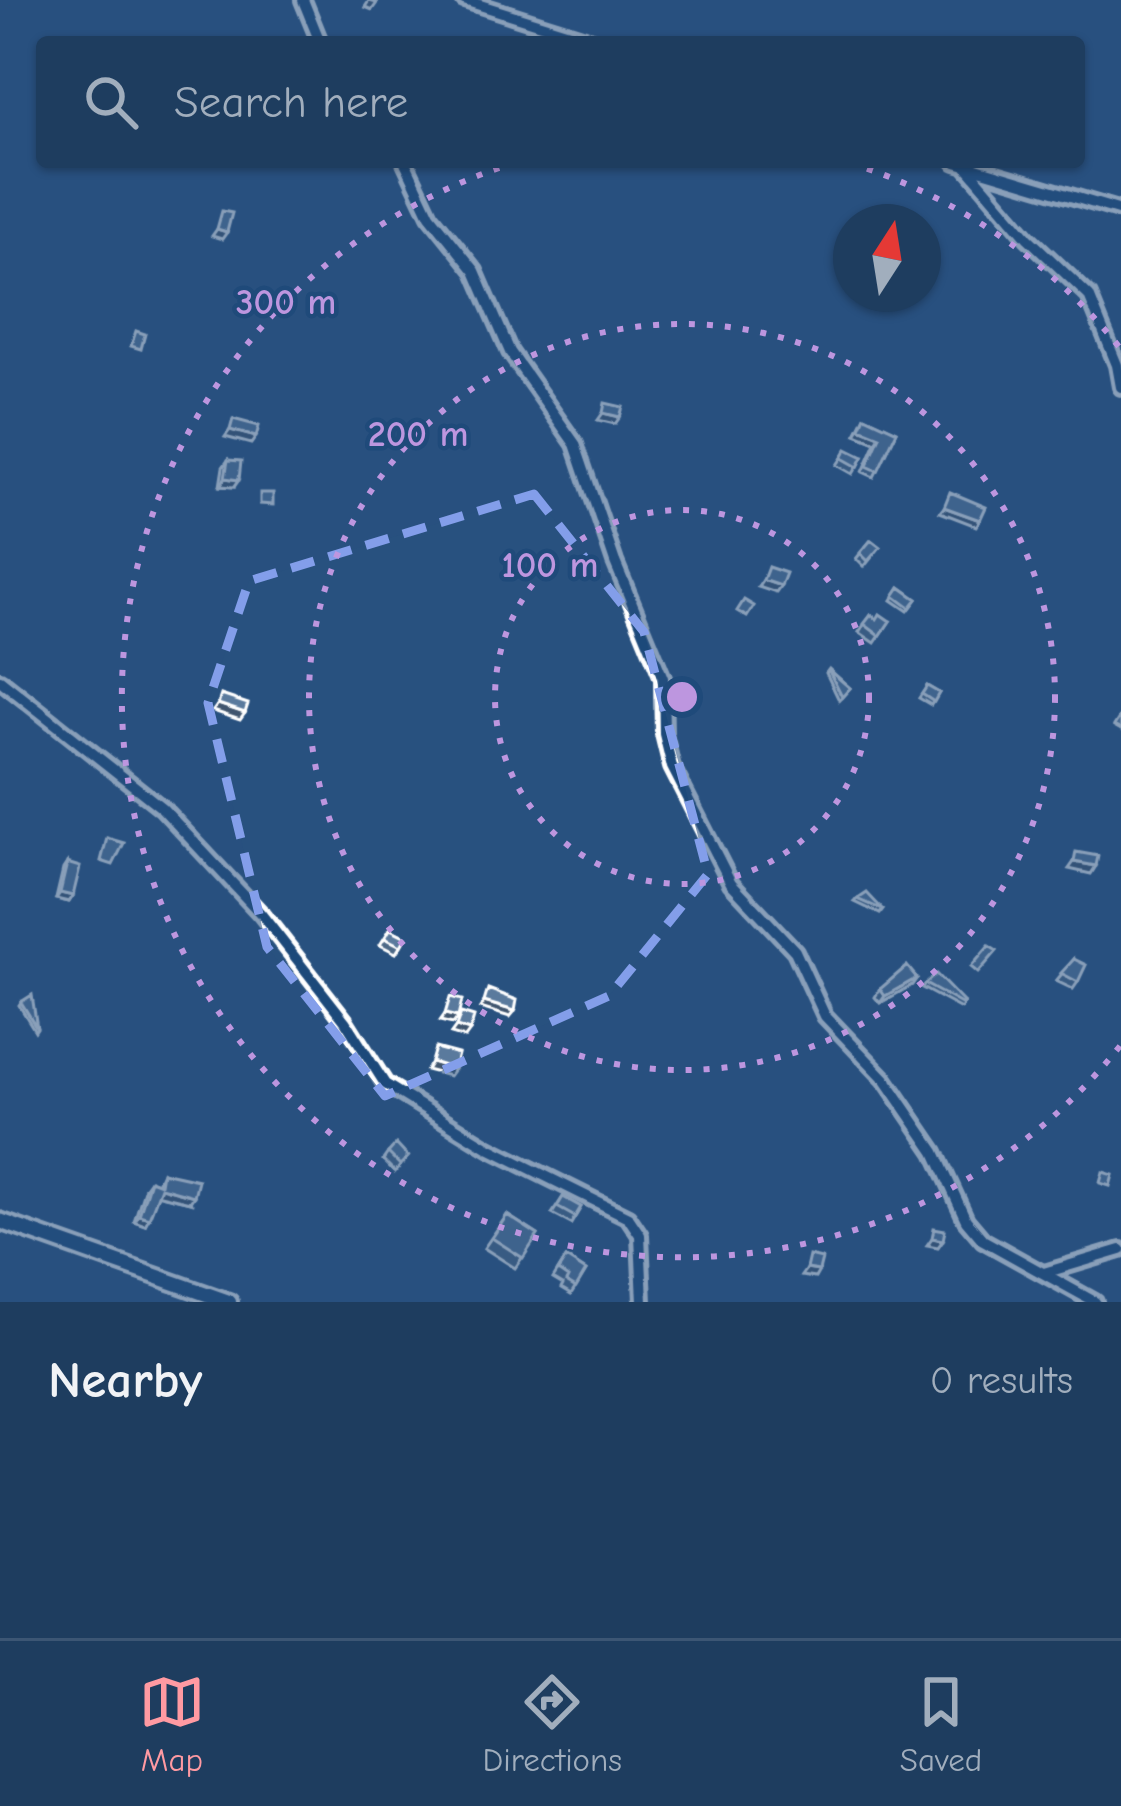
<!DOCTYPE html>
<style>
:root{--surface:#1e3d5f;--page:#2b4868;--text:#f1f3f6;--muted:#a1aebd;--line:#3c5674;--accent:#ff9aa2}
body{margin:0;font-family:"Comic Neue",sans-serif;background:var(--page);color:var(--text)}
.compass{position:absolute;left:833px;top:204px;width:108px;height:108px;border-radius:50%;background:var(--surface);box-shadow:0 3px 9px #0004;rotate:12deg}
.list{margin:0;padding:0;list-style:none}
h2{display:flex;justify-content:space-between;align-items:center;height:156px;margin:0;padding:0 48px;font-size:51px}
h2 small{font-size:39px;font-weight:400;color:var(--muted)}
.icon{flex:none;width:66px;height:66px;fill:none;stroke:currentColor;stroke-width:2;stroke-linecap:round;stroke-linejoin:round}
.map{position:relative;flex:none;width:1121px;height:1302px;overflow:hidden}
.search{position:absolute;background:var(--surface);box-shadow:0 3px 9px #0004;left:36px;right:36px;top:36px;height:132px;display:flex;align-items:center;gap:30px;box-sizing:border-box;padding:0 42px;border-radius:12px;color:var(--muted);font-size:45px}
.sheet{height:336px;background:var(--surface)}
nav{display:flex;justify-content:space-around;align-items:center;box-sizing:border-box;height:168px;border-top:3px solid var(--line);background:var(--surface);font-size:33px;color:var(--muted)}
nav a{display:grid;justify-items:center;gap:6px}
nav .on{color:var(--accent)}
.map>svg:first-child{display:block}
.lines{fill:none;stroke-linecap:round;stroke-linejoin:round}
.minor-casing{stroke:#fff;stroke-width:20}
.tertiary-casing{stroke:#fff;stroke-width:22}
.minor{stroke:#1f4a7a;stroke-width:10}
.tertiary{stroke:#1f4a7a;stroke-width:14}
.wall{fill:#4d6987;stroke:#fff;stroke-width:3}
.shaded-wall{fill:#3f556e;stroke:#fff;stroke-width:3}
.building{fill:#5a7a9d;stroke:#fff;stroke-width:3}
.marked{fill:none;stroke:#839eea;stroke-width:9;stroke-dasharray:24 15;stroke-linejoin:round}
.ring{fill:none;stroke:#bd96df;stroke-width:6;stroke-dasharray:6 12}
.centre{fill:#bd96df;stroke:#1f4a7a;stroke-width:6}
.ring-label{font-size:36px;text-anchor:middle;font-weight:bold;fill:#bd96df;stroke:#1f4a7a;stroke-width:9;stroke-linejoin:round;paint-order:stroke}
</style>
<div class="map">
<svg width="1121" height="1302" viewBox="0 0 1121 1302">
<rect width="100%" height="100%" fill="#28517f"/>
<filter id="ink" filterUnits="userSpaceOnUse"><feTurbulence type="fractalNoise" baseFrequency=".00833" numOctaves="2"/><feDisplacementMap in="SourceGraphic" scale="24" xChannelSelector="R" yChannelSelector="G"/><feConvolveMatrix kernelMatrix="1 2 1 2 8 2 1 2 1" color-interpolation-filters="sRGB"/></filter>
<g filter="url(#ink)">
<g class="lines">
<defs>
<path id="minor" d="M 303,0 L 320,42
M 464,0 L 598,42
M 405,162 L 430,215 L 475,271 L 510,352 L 575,444 L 615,562 L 663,678 L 664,734 L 672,767 L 731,883 L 795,951 L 825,1016 L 885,1079 L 935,1152 L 966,1220 L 983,1240 L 1095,1302
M 956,162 L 1121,211
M 963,162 L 1028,238 L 1089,296 L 1117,365 L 1121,387
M 0,680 L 162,808 L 262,915 L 345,1021 L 385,1084 L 489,1148 L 628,1217 L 640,1235 L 643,1302
M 1044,1273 L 1121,1250"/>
<path id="tertiary" d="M 0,1221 L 229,1302"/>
</defs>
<!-- minor casing -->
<use href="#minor" class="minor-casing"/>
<!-- tertiary casing -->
<use href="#tertiary" class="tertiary-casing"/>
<!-- minor -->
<use href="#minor" class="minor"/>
<!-- tertiary -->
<use href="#tertiary" class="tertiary"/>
</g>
<!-- wall -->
<path class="wall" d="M 865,416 L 897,431 L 874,477 L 863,472 L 876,442 L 856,434 Z
M 843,456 L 863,457 L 853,474 L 837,465 Z
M 228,460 L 234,487 L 220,486 L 223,467 Z
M 871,540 L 880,547 L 864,567 L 856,559 Z
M 900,587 L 917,599 L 908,611 L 892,600 Z
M 871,615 L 877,619 L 890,621 L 875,643 L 859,632 Z
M 829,669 L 850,688 L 839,700 L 826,673 Z
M 927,686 L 939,693 L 931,705 L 919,698 Z
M 67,863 L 73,896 L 69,902 L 56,899 L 63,869 Z
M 858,899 L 883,910 L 880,914 L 855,902 Z
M 390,929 L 406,937 L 396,953 L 380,945 Z
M 1074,959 L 1078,982 L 1073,989 L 1056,981 Z
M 925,984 L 964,1003 L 961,1009 L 922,988 Z
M 912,985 L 880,1003 L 875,997 L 880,989 Z
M 21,1002 L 37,1028 L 35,1031 L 19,1005 Z
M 388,1153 L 408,1157 L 395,1172 L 383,1160 Z
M 162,1172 L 190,1202 L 158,1194 L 145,1225 L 134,1221 L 145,1187 L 150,1180 L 157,1183 Z
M 563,1197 L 581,1207 L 571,1224 L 552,1214 Z
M 507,1215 L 538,1235 L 515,1268 L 484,1248 Z
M 566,1258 L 586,1271 L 571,1295 L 561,1289 L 563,1285 L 553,1279 Z"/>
<!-- shaded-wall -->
<path class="shaded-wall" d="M 369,1 L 377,3 L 372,10 L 365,7 Z
M 217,229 L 227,232 L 222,239 L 212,236 Z
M 603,413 L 620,417 L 615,424 L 598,420 Z
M 860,428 L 880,436 L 876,442 L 856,434 Z
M 230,430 L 256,437 L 251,444 L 225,437 Z
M 225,478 L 239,480 L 234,487 L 220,486 Z
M 944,507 L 980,520 L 976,526 L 940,512 Z
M 763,580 L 781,586 L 776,593 L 758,587 Z
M 218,704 L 245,713 L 240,720 L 213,711 Z
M 1074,862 L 1096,866 L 1091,874 L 1069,869 Z
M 60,893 L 73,896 L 69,902 L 56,899 Z
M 917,978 L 912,985 L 880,1003 L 885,996 Z
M 484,1002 L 515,1011 L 510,1017 L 480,1008 Z
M 445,1014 L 458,1017 L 453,1024 L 440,1021 Z
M 456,1027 L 470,1031 L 465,1038 L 451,1034 Z
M 431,1062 L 454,1069 L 449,1076 L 426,1070 Z
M 161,1187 L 194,1196 L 190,1202 L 156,1194 Z
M 139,1215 L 149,1218 L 145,1225 L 134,1221 Z
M 932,1238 L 943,1240 L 938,1247 L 927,1245 Z
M 806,1269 L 819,1271 L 815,1278 L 801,1276 Z"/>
<!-- building -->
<path class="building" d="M 222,211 L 232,213 L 227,232 L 217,229 Z
M 136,331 L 145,334 L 141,349 L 131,346 Z
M 605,403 L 623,407 L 620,417 L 603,413 Z
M 865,416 L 897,431 L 878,471 L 867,466 L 880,436 L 860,428 Z
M 233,419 L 259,426 L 256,437 L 230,430 Z
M 847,449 L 863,457 L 858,467 L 842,458 Z
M 228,460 L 241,461 L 239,480 L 225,478 Z
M 950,492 L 986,507 L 980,520 L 944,507 Z
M 260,493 L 273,493 L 273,505 L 260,504 Z
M 871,540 L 880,547 L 868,561 L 860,553 Z
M 768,567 L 786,573 L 781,586 L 763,580 Z
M 900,587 L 917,599 L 910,608 L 894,596 Z
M 744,600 L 754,606 L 747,617 L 737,611 Z
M 880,614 L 890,621 L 880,636 L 864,624 L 871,615 L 877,619 Z
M 828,669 L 850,688 L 842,697 Z
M 927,686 L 939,693 L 934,702 L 922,694 Z
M 221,695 L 248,704 L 245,713 L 218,704 Z
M 1121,715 L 1121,730 L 1114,726 Z
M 107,838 L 124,843 L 113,865 L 101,861 Z
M 1076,852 L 1098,856 L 1096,866 L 1074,862 Z
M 67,863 L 80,867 L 73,896 L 60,893 Z
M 867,893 L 883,910 L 858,899 Z
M 390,929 L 406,937 L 401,946 L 385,938 Z
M 989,946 L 997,951 L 978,973 L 971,967 Z
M 1074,959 L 1086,965 L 1078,982 L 1061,973 Z
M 907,966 L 917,978 L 885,996 L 880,989 Z
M 936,974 L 964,1003 L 963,1005 L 925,984 Z
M 488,989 L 517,1000 L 515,1011 L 484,1002 Z
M 32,995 L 37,1028 L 21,1002 Z
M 450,997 L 462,1000 L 458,1017 L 445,1014 Z
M 461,1013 L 474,1017 L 470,1031 L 456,1027 Z
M 435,1048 L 458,1054 L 454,1069 L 431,1062 Z
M 396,1144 L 408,1157 L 400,1165 L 388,1153 Z
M 162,1172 L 198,1180 L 194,1196 L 161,1187 L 149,1218 L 139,1215 L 150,1180 L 160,1184 Z
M 1103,1172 L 1113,1175 L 1110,1186 L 1100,1183 Z
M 563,1197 L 581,1207 L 575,1217 L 557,1207 Z
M 507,1215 L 538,1235 L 523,1258 L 492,1238 Z
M 934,1228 L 945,1230 L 943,1240 L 932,1238 Z
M 809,1256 L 822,1259 L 819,1271 L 806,1269 Z
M 566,1258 L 586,1271 L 576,1288 L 566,1282 L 568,1278 L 558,1271 Z"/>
</g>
<!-- marked area -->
<path d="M0 0H1121V1302H0ZM 534,494 L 644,632 L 708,874 L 609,996 L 385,1096 L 267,947 L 208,703 L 249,581 Z" fill="#28517f" fill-opacity=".55" fill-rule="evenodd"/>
<path class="marked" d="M 534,494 L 644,632 L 708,874 L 609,996 L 385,1096 L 267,947 L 208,703 L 249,581 Z"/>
<!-- distance rings -->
<g class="ring">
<circle cx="682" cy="697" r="187"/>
<circle cx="682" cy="697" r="373"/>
<path d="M1120 1046A560 560 0 1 1 514 163M850 163A560 560 0 0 1 1120 348"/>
</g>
<circle cx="682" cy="697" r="18" class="centre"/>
<g class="ring-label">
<text x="286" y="314">300 m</text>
<text x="418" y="446">200 m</text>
<text x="550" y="577">100 m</text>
</g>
</svg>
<svg class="compass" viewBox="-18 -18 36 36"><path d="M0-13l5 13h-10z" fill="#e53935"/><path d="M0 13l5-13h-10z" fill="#a1aebd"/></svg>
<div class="search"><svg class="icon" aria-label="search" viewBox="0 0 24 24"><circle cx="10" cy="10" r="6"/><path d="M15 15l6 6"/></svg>Search here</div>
</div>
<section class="sheet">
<h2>Nearby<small>0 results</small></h2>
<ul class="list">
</ul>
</section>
<nav>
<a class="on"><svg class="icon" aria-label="map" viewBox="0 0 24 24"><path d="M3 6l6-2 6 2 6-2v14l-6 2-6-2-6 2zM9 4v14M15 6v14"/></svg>Map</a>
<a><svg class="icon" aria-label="directions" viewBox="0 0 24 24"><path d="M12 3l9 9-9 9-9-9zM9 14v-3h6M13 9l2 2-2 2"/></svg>Directions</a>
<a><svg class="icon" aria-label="saved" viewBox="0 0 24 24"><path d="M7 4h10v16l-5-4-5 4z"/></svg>Saved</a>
</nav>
